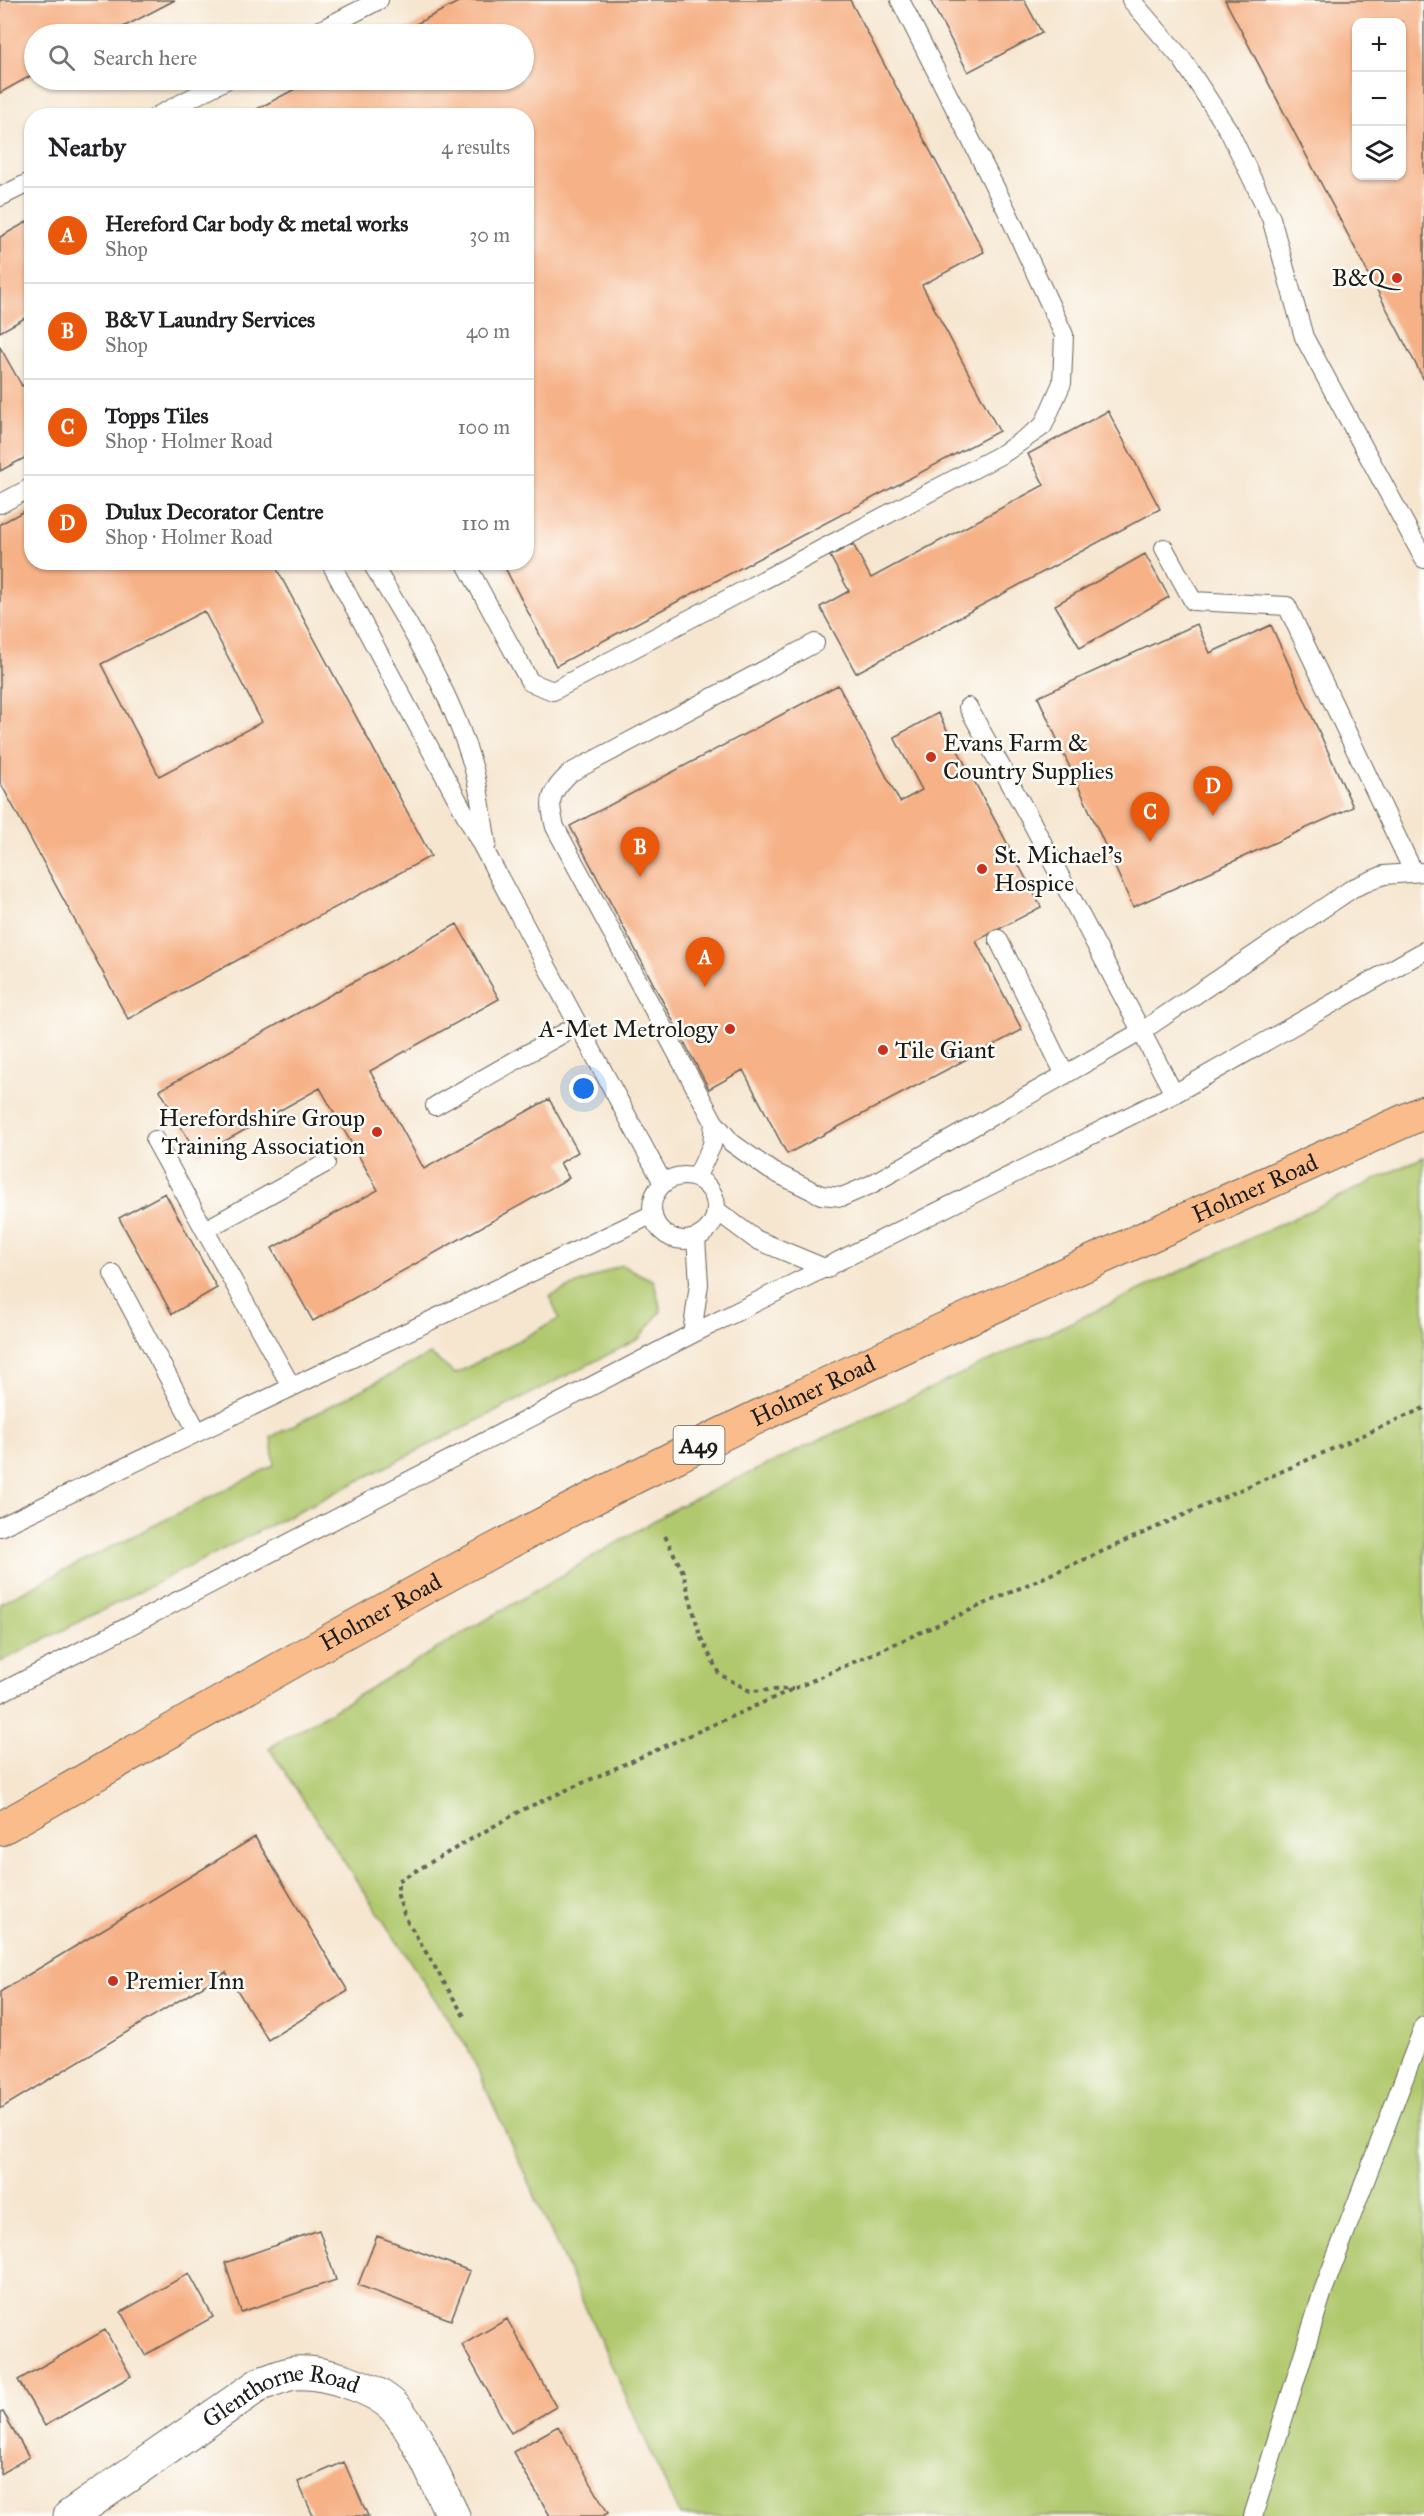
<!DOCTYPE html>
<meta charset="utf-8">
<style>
:root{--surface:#fff;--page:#f2f2f2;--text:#202124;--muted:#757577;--line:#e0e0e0;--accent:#ea580c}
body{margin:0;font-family:"IM FELL Great Primer",serif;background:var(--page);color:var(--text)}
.controls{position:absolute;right:18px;top:18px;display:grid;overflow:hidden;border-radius:12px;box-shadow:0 2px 4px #0004}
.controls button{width:54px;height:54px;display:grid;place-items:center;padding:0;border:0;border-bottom:2px solid var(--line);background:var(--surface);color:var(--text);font:30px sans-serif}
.you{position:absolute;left:584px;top:1089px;width:21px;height:21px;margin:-15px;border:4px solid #fff;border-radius:50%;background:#1a73e8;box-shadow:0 0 0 9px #1a73e833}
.badge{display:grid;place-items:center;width:39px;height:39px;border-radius:50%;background:var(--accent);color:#fff;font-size:20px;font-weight:700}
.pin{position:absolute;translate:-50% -50px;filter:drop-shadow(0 2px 3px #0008)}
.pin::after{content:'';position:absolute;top:32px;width:21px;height:18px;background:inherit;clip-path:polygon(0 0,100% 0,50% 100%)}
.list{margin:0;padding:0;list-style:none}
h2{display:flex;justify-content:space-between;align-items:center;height:78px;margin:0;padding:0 24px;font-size:26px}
h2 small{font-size:20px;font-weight:400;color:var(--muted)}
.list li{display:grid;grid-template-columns:39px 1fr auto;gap:18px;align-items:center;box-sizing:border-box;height:96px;padding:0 24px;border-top:2px solid var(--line)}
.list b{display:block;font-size:22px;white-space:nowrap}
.list p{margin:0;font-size:20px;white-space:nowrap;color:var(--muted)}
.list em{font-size:20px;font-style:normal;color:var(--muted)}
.icon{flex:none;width:33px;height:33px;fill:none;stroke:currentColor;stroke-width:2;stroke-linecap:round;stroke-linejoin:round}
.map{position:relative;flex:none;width:1424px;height:2516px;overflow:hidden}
.search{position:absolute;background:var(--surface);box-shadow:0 2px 4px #0004;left:24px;top:24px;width:510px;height:66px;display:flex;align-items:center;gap:15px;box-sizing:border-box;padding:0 21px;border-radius:33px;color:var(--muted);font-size:22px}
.panel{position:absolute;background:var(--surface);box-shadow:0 2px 4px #0004;left:24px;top:108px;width:510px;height:462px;border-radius:24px}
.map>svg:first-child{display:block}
.green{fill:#b1c96e;stroke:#667245;stroke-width:1.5}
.building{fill:#f6b186;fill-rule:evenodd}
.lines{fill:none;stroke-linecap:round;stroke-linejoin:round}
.service-casing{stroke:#68635b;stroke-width:20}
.minor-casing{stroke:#68635b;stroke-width:35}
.trunk-casing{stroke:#68635b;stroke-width:35}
.path{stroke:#68635b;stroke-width:4;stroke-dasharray:4.5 4.5;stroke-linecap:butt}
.service{stroke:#fff;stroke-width:18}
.minor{stroke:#fff;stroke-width:33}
.trunk{stroke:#f9bc8a;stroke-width:33}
.poi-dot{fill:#c8321e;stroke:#fdfcf7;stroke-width:2}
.labels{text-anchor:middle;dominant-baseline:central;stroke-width:5;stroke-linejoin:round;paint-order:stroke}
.shield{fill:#fdfcf7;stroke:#605f5e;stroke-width:1.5}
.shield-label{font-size:22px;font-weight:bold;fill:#1c1c1c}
.poi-label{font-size:24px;fill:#1c1c1c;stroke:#fdfcf7;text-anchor:start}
.street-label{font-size:24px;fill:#1c1c1c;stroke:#fdfcf7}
</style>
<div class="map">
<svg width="1424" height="2516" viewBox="0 0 1424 2516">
<rect width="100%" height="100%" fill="#fdfcf7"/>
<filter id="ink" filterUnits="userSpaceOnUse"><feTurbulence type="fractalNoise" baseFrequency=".0167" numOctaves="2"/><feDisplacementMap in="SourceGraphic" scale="12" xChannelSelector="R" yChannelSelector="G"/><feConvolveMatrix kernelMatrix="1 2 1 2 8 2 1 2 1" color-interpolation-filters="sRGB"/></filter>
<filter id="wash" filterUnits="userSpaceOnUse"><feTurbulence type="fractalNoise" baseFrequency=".008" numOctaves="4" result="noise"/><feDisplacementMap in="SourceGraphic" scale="24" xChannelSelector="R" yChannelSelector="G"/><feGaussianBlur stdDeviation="1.35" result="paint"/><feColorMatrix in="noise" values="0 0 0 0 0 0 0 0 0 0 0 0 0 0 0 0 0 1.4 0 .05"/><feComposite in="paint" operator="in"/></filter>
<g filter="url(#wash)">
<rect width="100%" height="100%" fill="#f6e6d0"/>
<!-- green -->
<path class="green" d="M 1424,1157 L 1424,2516 L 680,2516 L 468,2049 L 269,1748 L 679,1506 Z
M 621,1265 L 654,1281 L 661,1311 L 639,1339 L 0,1662 L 0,1603 L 274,1465 L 271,1437 L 430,1354 L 455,1374 L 559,1319 L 550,1296 Z"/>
<g id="blocks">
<!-- building -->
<path class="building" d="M 0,0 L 175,0 L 110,34 L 34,34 L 34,74 L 0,93 Z
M 462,0 L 850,0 L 984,252 L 922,285 L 999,431 L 556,666 L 502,562 L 526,562 L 526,116 L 244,116 L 312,80 L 524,80 L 524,34 L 397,34 Z
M 930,0 L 1024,0 L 1042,33 L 968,72 Z
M 1225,0 L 1424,0 L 1424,380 ZM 1356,22 L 1402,22 L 1402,176 L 1356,176 Z
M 32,219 L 32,314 L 0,332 L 0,237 Z
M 0,347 L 22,386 L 32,381 L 32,454 L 0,471 Z
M 1108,411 L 1160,509 L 856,673 L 820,607 L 849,591 L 830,556 L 853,544 L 871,578 L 1044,485 L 1028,454 Z
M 30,508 L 32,562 L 273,562 L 431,856 L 128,1019 L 0,782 L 0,524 ZM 204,611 L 262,722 L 159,776 L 101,664 Z
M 1145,554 L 1169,597 L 1080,648 L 1055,605 Z
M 1197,624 L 1210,653 L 1271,625 L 1353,807 L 1133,907 L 1038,697 Z
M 838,685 L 900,802 L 922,790 L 894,737 L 938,713 L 1041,907 L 976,941 L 1022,1030 L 787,1154 L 743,1070 L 709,1089 L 570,826 Z
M 457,924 L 499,999 L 370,1071 L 424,1169 L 549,1099 L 578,1152 L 560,1163 L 569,1178 L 313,1321 L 272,1248 L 378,1190 L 320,1088 L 198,1156 L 160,1090 Z
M 165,1193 L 217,1288 L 172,1314 L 119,1218 Z
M 255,1837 L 348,1991 L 268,2040 L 226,1972 L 0,2109 L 0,1992 Z
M 319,2230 L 336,2280 L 241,2312 L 225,2263 Z
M 377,2236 L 470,2271 L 451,2320 L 358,2285 Z
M 189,2273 L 213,2317 L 145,2355 L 121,2312 Z
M 507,2319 L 556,2407 L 511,2433 L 462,2345 Z
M 105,2330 L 131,2376 L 45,2426 L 18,2380 Z
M 3,2412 L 29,2457 L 0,2474 L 0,2413 Z
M 558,2426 L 608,2513 L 603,2516 L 550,2516 L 513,2452 Z
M 344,2462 L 368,2516 L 313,2516 L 298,2482 Z"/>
</g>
</g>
<g filter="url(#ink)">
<use href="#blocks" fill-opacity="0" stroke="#68635b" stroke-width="1.5"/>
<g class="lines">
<defs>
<path id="service" d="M 1131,0 L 1182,59 L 1229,131 L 1271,218 L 1304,337 L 1424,559
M 313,34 L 379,0
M 157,116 L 226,80
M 0,197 L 32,181
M 0,504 L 32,487
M 1164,548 L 1193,601 L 1287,606 L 1413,871
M 330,562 L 663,1183
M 371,562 C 409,625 451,692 472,763 C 480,788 482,817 487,844
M 465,562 L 530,682 L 553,691 L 1004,453 L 1043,426 L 1062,383 L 1064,335 L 1007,211 L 900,0
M 968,707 L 1030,819 L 1174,1094
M 998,939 L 1065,1075
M 435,1106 L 578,1025
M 714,1122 L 732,1143 L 770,1170 L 821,1195 L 842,1197 L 870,1185 L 1142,1031 L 1353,888 L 1384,875 L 1424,872
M 155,1140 L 291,1386
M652 1208a32 32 0 1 1 64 0a32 32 0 1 1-64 0Z
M 696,1178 L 712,1145 L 714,1122 L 555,827 C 548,799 549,794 570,773 L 815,643
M 716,1210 L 755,1239 L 827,1269
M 205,1230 L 326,1163
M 113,1274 L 197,1431
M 692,1334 L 699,1284 L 696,1238
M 0,1527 L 653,1214
M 0,1693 L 692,1334 L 1174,1094 L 1424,951
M 1253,2516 L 1323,2291 L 1424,2026"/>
<g id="minor">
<path id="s1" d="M 70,2516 L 260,2384 C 271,2381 284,2374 295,2373 C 323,2371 374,2387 394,2407 C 416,2429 438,2487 453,2516"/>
</g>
<g id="trunk">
<path id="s2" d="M 0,1829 C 221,1703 439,1573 667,1461 C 916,1338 1171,1227 1424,1112"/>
</g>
</defs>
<!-- service casing -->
<use href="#service" class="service-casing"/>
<!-- minor casing -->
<use href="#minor" class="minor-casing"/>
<!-- trunk casing -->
<use href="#trunk" class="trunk-casing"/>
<!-- path -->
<path class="path" d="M 665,1536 L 683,1572 L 700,1636 L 719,1674 L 750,1691 L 793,1689
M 464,2016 L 405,1917 L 398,1896 L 398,1881 L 524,1809 L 1424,1408"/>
<!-- service -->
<use href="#service" class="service"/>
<!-- minor -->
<use href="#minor" class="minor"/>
<!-- trunk -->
<use href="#trunk" class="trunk"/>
</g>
</g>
<!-- markers -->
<g class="poi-dot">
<circle cx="1397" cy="278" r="6"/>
<circle cx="931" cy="757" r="6"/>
<circle cx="982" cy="869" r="6"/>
<circle cx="730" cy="1029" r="6"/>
<circle cx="883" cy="1050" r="6"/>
<circle cx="377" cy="1132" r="6"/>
<circle cx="113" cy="1981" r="6"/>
</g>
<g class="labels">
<!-- shield labels -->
<rect class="shield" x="673.5" y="1426" width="51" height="38" rx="4.5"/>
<g class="shield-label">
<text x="699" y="1445">A49</text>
</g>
<!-- poi labels -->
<g class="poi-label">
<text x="1385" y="278" text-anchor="end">B&amp;Q</text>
<text x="943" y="743">Evans Farm &amp;<tspan x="943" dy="28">Country Supplies</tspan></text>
<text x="994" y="855">St. Michael's<tspan x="994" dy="28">Hospice</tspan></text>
<text x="718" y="1029" text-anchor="end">A-Met Metrology</text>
<text x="895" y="1050">Tile Giant</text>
<text x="365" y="1118" text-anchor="end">Herefordshire Group<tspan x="365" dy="28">Training Association</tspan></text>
<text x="125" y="1981">Premier Inn</text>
</g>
<!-- street labels -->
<g class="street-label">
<text stroke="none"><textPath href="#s2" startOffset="1410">Holmer Road</textPath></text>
<text stroke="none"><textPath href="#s2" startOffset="924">Holmer Road</textPath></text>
<text stroke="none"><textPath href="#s2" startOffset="438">Holmer Road</textPath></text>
<text stroke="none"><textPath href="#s1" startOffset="249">Glenthorne Road</textPath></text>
</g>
</g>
</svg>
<div class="controls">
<button>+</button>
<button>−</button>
<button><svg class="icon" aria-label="layers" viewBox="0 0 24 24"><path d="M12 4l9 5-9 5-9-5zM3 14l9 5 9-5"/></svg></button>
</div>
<div class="you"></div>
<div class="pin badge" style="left:705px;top:987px">A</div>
<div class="pin badge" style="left:640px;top:877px">B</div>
<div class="pin badge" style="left:1150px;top:842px">C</div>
<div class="pin badge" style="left:1213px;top:816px">D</div>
<div class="search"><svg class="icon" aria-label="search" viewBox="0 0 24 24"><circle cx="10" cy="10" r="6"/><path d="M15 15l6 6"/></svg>Search here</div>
<section class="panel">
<h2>Nearby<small>4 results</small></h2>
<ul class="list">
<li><span class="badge">A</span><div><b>Hereford Car body &amp; metal works</b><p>Shop</p></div><em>30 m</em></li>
<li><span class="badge">B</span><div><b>B&amp;V Laundry Services</b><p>Shop</p></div><em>40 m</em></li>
<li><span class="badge">C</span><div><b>Topps Tiles</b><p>Shop · Holmer Road</p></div><em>100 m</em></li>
<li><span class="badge">D</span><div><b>Dulux Decorator Centre</b><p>Shop · Holmer Road</p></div><em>110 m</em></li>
</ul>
</section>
</div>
